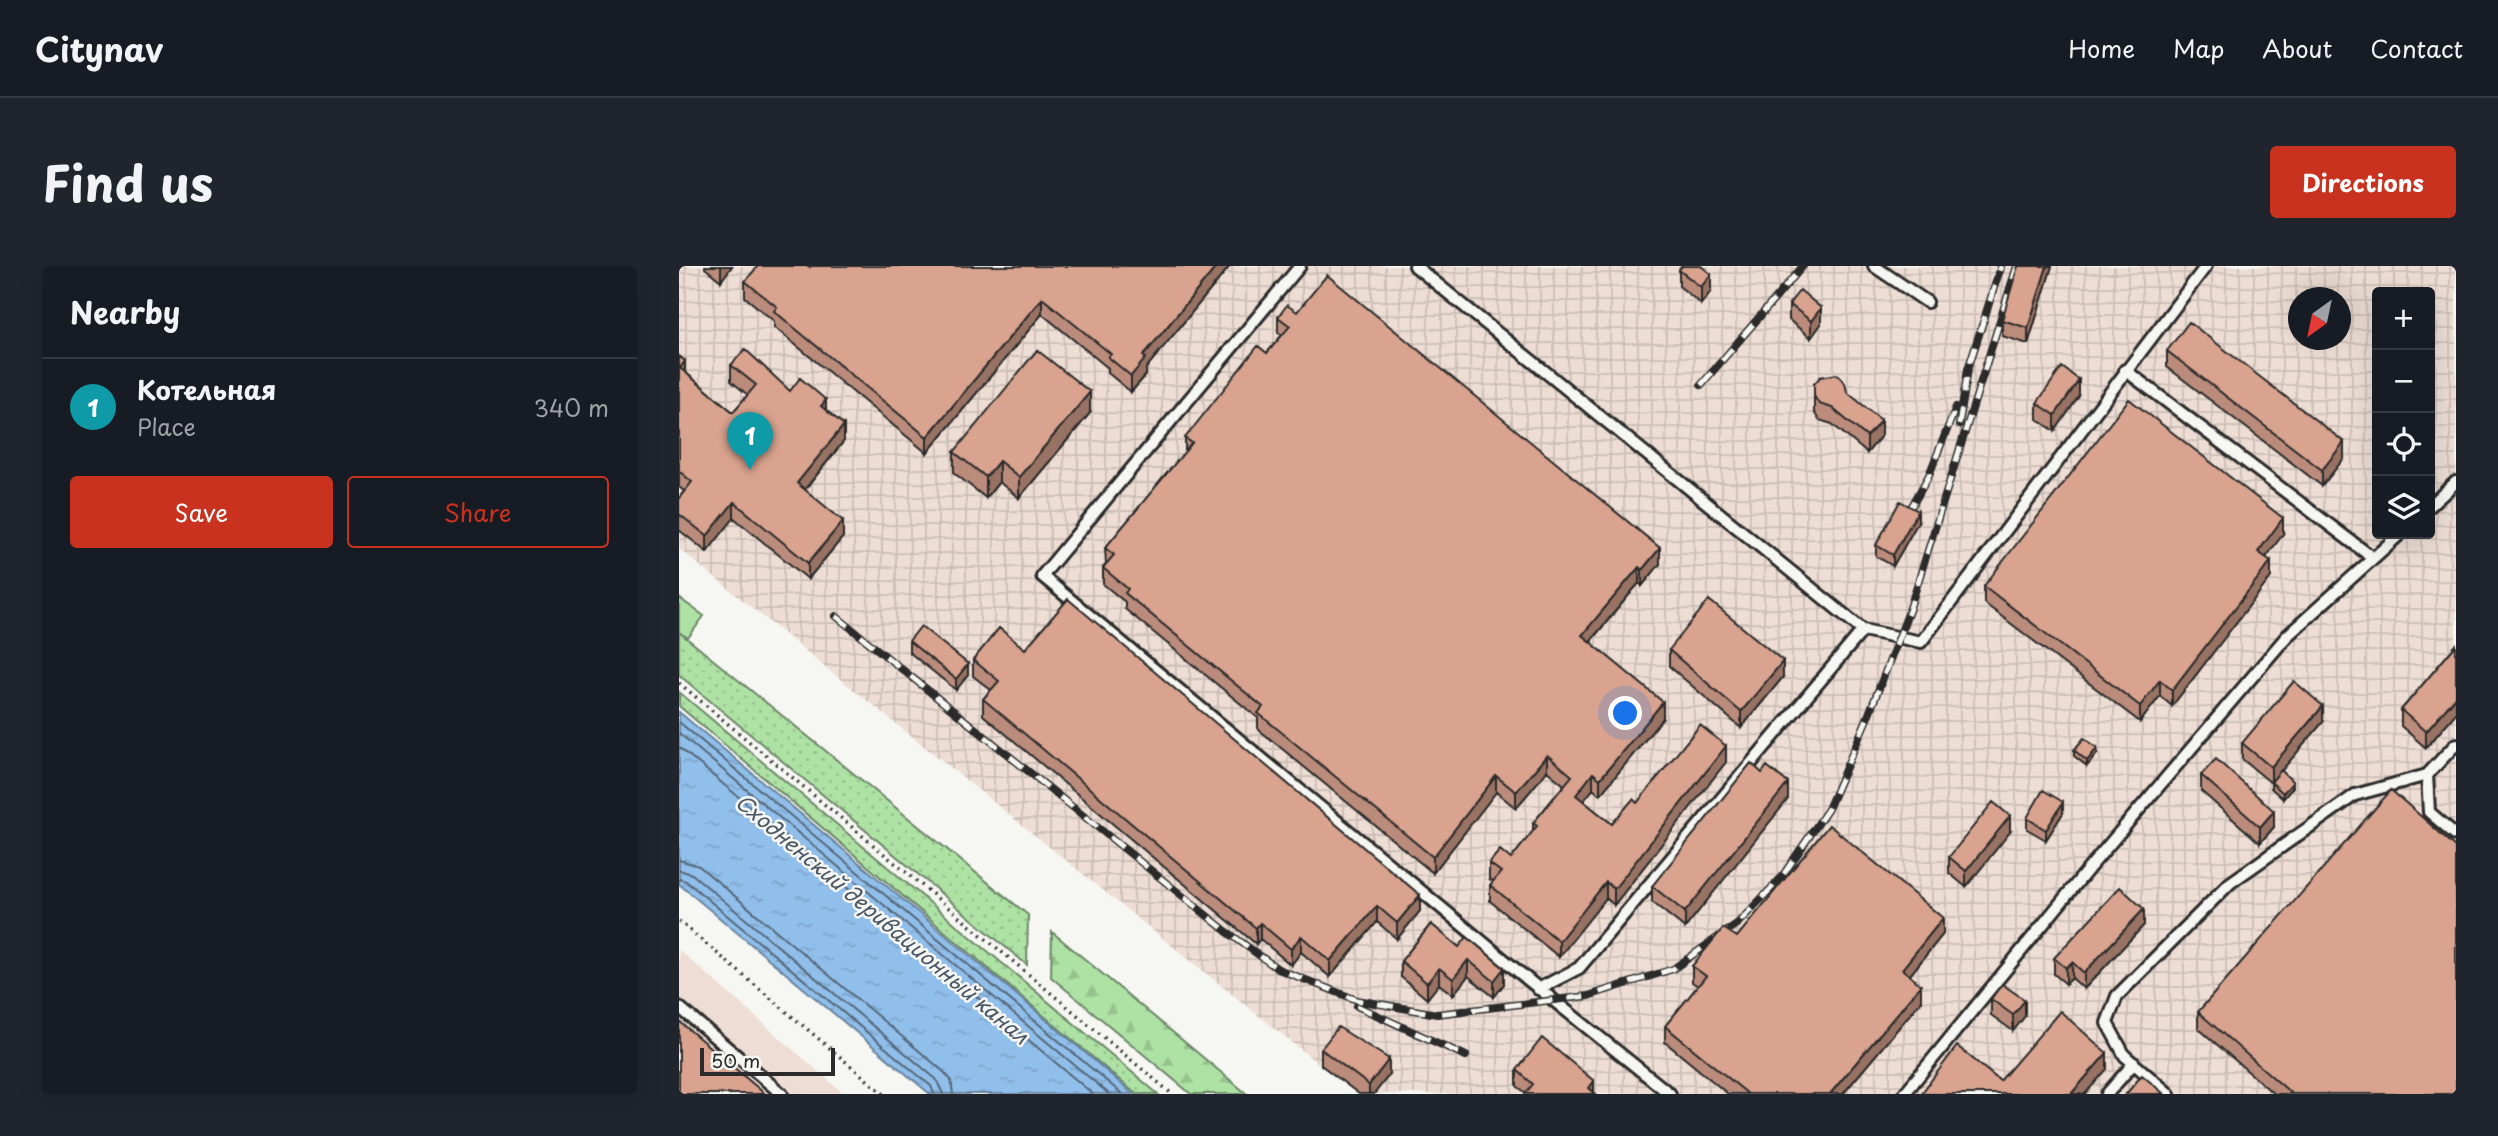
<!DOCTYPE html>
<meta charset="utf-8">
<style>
:root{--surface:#171b24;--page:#20242c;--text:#f1f3f6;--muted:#9ea1a6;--line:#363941;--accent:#c8321e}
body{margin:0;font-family:"Playpen Sans",sans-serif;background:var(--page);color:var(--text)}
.controls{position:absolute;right:21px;top:21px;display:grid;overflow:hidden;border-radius:7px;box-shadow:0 7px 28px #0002}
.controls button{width:63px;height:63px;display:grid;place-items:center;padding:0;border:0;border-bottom:2px solid var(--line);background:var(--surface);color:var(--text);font:35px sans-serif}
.compass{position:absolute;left:1609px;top:21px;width:63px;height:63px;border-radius:50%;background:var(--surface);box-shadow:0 7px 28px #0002;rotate:213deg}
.scale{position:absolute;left:21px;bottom:18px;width:135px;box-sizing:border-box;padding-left:7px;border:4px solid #2b2b2b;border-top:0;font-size:19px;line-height:24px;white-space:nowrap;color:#2b2b2b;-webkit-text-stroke:5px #f6f6f2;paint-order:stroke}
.you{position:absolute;left:947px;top:448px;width:24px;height:24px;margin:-18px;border:5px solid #fff;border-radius:50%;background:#1a73e8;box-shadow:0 0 0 10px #1a73e833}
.badge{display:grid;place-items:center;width:46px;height:46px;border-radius:50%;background:var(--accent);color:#fff;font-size:23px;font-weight:700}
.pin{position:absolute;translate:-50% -58px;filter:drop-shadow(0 2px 4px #0008)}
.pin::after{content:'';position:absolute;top:37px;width:24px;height:21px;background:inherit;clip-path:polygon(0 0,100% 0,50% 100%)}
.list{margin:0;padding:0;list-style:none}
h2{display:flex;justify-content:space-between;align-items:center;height:91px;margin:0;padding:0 28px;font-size:30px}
h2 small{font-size:23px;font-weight:400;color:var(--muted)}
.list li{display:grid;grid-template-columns:46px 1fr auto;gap:21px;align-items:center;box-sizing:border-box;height:98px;padding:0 28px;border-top:2px solid var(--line)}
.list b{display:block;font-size:26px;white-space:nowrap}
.list p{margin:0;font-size:23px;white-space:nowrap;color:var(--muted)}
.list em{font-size:23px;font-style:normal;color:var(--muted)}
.actions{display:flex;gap:14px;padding:21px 28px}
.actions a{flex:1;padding:16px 0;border:2px solid var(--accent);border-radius:7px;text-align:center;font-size:24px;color:var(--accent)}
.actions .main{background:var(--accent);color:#fff}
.icon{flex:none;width:38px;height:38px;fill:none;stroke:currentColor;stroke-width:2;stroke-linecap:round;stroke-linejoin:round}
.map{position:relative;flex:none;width:1777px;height:828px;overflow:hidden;border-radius:7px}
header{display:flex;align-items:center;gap:42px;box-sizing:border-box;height:98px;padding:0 35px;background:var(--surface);border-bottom:2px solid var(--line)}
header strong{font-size:33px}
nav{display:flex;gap:38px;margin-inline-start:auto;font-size:24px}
.intro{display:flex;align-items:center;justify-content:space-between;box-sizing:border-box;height:168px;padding:0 42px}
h1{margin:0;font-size:49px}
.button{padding:18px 32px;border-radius:7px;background:var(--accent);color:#fff;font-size:24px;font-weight:700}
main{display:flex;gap:42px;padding:0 42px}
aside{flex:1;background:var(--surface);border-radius:7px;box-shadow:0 7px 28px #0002}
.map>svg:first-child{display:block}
.built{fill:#edddd4}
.industrial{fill:url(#industrial-grid);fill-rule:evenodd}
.grass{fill:url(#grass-dots);stroke:#6c8668;stroke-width:2}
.forest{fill:url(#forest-firs);stroke:#6c8668;stroke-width:2}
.green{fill:#aee2a4;stroke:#6c8668;stroke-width:2}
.water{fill:url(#water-ripples);stroke:#68849e;stroke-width:2}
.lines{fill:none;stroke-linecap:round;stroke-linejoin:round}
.shore{stroke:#546678;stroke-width:2}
.lane-casing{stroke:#2b2b2b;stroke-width:16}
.path{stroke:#2b2b2b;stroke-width:3.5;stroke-dasharray:2 5;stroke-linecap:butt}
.lane{stroke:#f6f6f2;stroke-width:10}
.rail-casing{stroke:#2b2b2b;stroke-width:8}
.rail{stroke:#f6f6f2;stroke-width:5;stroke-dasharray:16;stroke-linecap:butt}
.wall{fill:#bb8c7b;stroke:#2b2b2b;stroke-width:2}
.shaded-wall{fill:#987264;stroke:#2b2b2b;stroke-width:2}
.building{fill:#d9a38f;stroke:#2b2b2b;stroke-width:2}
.labels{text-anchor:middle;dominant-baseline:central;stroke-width:5;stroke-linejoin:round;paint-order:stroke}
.water-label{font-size:21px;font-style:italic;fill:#4a5765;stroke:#f6f6f2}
</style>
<header>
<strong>Citynav</strong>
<nav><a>Home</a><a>Map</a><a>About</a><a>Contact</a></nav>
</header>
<div class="intro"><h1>Find us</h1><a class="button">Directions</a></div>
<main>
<aside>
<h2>Nearby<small></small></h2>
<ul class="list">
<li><span class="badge" style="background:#0f9aa8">1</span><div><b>Котельная</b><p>Place</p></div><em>340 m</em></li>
</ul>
<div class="actions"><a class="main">Save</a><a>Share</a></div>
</aside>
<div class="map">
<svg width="1777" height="828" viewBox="0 0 1777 828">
<defs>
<pattern id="industrial-grid" width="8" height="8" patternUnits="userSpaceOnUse" patternTransform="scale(1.75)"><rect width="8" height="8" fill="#edddd4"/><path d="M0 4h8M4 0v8" fill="none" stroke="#cbbeb6"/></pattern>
<pattern id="grass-dots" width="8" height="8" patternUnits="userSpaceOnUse" patternTransform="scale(1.75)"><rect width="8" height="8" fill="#aee2a4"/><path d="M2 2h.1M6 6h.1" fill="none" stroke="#96c28d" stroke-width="1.8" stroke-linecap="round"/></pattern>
<pattern id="forest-firs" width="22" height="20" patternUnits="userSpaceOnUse" patternTransform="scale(1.75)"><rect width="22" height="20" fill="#aee2a4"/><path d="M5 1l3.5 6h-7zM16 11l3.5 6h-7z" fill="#96c28d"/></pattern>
<pattern id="water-ripples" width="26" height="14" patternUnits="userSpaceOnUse" patternTransform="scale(1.75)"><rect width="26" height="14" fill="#91bfeb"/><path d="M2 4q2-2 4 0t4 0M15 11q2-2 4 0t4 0" fill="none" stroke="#7da4ca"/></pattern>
</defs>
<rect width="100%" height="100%" fill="#f6f6f2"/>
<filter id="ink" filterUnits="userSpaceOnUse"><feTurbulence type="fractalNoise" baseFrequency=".0143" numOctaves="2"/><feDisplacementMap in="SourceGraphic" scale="14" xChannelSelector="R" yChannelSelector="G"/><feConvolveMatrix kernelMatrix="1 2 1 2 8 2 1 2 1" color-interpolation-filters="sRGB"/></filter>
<g filter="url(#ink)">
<!-- built -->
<path class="built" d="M 0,684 L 165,828 L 0,828 Z"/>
<!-- industrial -->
<path class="industrial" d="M 0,0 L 1777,0 L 1777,828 L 677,828 L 0,283 ZM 1698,26 L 1751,26 L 1751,268 L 1698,268 ZM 1619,32 L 1661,32 L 1661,74 L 1619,74 Z"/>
<!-- grass -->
<path class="grass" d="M 0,366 L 349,649 L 348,699 L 0,409 Z
M 0,426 L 479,828 L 457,828 L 0,440 Z"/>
<!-- forest -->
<path class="forest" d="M 373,666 L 568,828 L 512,828 L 372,711 Z"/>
<!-- green -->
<path class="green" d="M 0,332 L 25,350 L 9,372 L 0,366 Z"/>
<!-- water -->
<path class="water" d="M 0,446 L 395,777 L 454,828 L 251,828 L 0,618 Z"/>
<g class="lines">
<!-- shore -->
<path class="shore" d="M 0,456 L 443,828
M 0,467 L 430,828
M 0,481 L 414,828
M 0,594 L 20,600 L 264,805 L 272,814 L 274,828
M 0,604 L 13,608 L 257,813 L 264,828
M 0,613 L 7,615 L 252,820 L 255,828"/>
<defs>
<path id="lane" d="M 621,0 L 363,310 L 853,717 L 991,828
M 736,0 L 1184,364 L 1242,376 L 1527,0
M 1195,0 L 1248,36
M 1446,104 L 1694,292
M 1751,240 L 1777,216
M 1748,509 L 1750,546 L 1777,569
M 859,723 L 900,702 L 1184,364
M 0,741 L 103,828
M 1225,828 L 1411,601 L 1608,370 L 1721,268
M 1428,828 L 1455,797
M 1490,828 L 1446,790 L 1428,757 L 1438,730 L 1551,617 L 1676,529 L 1748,509 L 1777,478"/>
</defs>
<!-- lane casing -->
<use href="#lane" class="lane-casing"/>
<!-- path -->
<path class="path" d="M 0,417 L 493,828
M 0,655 L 205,828"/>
<!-- lane -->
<use href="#lane" class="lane"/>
<defs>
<path id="rail" d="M 1022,119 L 1124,0
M 1280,159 L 1289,103 L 1322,0
M 1228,249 L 1250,209 L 1277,141
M 157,350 L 547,665 L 599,703 L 678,734 L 758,748 L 909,730 L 994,703 L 1059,657 L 1102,612 L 1149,543 L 1188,453 L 1230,345 L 1338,0
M 678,740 L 787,790"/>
</defs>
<!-- rail casing -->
<use href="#rail" class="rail-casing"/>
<!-- rail -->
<use href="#rail" class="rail"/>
</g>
<!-- wall -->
<path class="wall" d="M 26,0 L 53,0 L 42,15 L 26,2 Z
M 132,0 L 551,0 L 467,102 L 467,109 L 452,126 L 429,107 L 429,102 L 363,48 L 248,187 L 95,61 L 95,55 L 66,31 L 66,15 Z
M 1373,0 L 1349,78 L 1323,70 L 1323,54 Z
M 1000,4 L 1032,25 L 1022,38 L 1000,20 Z
M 1110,38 L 1142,58 L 1132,72 L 1110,54 Z
M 618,46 L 981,298 L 963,320 L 960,317 L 911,376 L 984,452 L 921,529 L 914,523 L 904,535 L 933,558 L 958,537 L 1047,496 L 935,639 L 927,632 L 880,691 L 811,635 L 811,619 L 814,615 L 810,613 L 810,597 L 832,593 L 854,565 L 854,557 L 885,519 L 868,505 L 837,542 L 817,526 L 754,607 L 579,463 L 579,452 L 446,343 L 446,336 L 424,318 L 424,302 L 427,299 L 426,282 L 506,186 L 506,172 L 588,87 L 603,69 L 599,67 L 599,51 Z
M 1488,85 L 1665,192 L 1643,220 L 1488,101 Z
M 0,90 L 6,106 L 54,146 L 69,129 L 52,115 L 52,99 L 111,125 L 147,144 L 165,175 L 126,224 L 164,271 L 129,313 L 55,252 L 28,286 L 0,264 L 0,232 L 5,225 L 0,221 Z
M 1135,118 L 1168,126 L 1202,170 L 1188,187 L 1153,158 L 1140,154 L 1135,146 Z
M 1400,130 L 1376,165 L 1358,153 L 1358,137 Z
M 411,147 L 340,232 L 320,216 L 307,232 L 275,207 L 275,186 Z
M 1239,256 L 1214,300 L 1197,290 L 1197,279 Z
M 1604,268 L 1587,291 L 1592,311 L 1493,440 L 1481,430 L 1461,456 L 1305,337 L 1305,320 Z
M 230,375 L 289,409 L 277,424 L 230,386 Z
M 1777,379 L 1777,447 L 1747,482 L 1722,460 L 1722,444 Z
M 346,383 L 741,645 L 718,673 L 698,656 L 651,711 L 622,686 L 612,699 L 581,673 L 577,678 L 304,449 L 304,433 L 312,424 L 294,410 L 294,394 Z
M 990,384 L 1104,411 L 1062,462 L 990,400 Z
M 1644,456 L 1602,505 L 1614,521 L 1604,533 L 1592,522 L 1592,517 L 1563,493 L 1563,477 Z
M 1395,484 L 1418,488 L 1408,500 L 1395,490 Z
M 1522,509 L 1595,561 L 1581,577 L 1522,525 Z
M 1109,533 L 1006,662 L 973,636 L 973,620 Z
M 1384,547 L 1367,574 L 1348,563 L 1348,552 Z
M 1331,566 L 1287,621 L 1270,607 L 1270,591 Z
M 752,658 L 825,718 L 815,731 L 789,710 L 774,729 L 760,718 L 748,733 L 722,711 L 722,695 Z
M 1465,659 L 1405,723 L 1393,712 L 1387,718 L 1375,708 L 1375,692 Z
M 1264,668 L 1231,709 L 1242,735 L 1164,828 L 1049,828 L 986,776 L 986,760 L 1019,720 L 1013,716 L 1013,700 L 1058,671 Z
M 1312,733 L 1346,750 L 1334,765 L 1312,749 Z
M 1519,746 L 1777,828 L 1595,828 L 1519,762 Z
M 642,783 L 710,809 L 695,828 L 680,828 L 642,799 Z
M 838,804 L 915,827 L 847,827 L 838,820 Z"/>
<!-- shaded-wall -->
<path class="shaded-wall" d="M 42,0 L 53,0 L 42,15 Z
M 538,0 L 551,0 L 467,102 L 467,109 L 452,126 L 452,110 L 464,90 Z
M 1368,0 L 1373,0 L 1349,78 L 1349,62 Z
M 1032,8 L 1032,25 L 1022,38 L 1022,21 Z
M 363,32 L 363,48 L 248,187 L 248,171 Z
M 1142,42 L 1142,58 L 1132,72 L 1132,55 Z
M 6,95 L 6,111 L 1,102 Z
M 1400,114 L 1400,130 L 1376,165 L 1376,149 Z
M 411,126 L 411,147 L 340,232 L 340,211 Z
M 147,134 L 147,150 L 142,140 Z
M 1202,154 L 1202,170 L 1188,187 L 1188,171 Z
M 165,159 L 165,175 L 118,233 L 118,217 Z
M 1665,176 L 1665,192 L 1643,220 L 1643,204 Z
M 320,195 L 320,216 L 307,232 L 307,211 Z
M 55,236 L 55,252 L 28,286 L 28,270 Z
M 1239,245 L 1239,256 L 1214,300 L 1214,289 Z
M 1604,252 L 1604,268 L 1579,302 L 1579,286 Z
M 164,255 L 164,271 L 129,313 L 129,297 Z
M 981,282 L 981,298 L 963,320 L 963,304 Z
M 1592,295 L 1592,311 L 1493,440 L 1493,424 Z
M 960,301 L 960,317 L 903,385 L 903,369 Z
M 1104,395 L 1104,411 L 1062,462 L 1062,446 Z
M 289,398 L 289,409 L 277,424 L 277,413 Z
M 1481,414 L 1481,430 L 1461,456 L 1461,440 Z
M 1777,431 L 1777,447 L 1747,482 L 1747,466 Z
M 984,436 L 984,452 L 921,529 L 921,513 Z
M 1644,440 L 1644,456 L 1592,517 L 1592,501 Z
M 1047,480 L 1047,496 L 935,639 L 935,623 Z
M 1418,482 L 1418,488 L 1408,500 L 1408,495 Z
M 868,489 L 868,505 L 837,542 L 837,526 Z
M 914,507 L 914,523 L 897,545 L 897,529 Z
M 817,510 L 817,526 L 754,607 L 754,591 Z
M 1614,516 L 1614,521 L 1604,533 L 1604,527 Z
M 1109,517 L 1109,533 L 1006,662 L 1006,646 Z
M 1384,536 L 1384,547 L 1367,574 L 1367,564 Z
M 1595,545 L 1595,561 L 1581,577 L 1581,561 Z
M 1331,550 L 1331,566 L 1287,621 L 1287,605 Z
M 927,616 L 927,632 L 880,691 L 880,675 Z
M 741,629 L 741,645 L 718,673 L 718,657 Z
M 698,640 L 698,656 L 651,711 L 651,695 Z
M 1465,643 L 1465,659 L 1405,723 L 1405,707 Z
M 1264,652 L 1264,668 L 1223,719 L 1223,703 Z
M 581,657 L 581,673 L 577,678 L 577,662 Z
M 622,670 L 622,686 L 612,699 L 612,683 Z
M 789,694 L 789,710 L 774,729 L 774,713 Z
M 1393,696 L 1393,712 L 1387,718 L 1387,702 Z
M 760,702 L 760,718 L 748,733 L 748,717 Z
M 825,702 L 825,718 L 815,731 L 815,715 Z
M 1242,719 L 1242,735 L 1164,828 L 1151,828 Z
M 1346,734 L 1346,750 L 1334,765 L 1334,749 Z
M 1428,787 L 1428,803 L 1406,828 L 1392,828 Z
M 710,793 L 710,809 L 695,828 L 690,828 L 690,819 Z
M 915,815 L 915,828 L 910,822 Z"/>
<!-- building -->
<path class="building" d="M 79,0 L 130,0 L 131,1 L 132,0 L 538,0 L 464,90 L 467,92 L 452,110 L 429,91 L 432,88 L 363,32 L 248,171 L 95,45 L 98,41 L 66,15 Z
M 1003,0 L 1022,0 L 1032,8 L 1022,21 L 1000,4 Z
M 1339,0 L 1368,0 L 1349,62 L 1323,54 Z
M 648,9 L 981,282 L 963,304 L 960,301 L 903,369 L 984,436 L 921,513 L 914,507 L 897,529 L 933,558 L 954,533 L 958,537 L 1021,459 L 1047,480 L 935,623 L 927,616 L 880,675 L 811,619 L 822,606 L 810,597 L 821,584 L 832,593 L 858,560 L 854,557 L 893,510 L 868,489 L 837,526 L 817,510 L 754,591 L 579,447 L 584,441 L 446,327 L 449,323 L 424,302 L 435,289 L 426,282 L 513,177 L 506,172 L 579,80 L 588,87 L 611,60 L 599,51 L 608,39 L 618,46 Z
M 1121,24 L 1142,42 L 1132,55 L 1110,38 Z
M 1510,56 L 1665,176 L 1643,204 L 1488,85 Z
M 66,83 L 111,125 L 121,112 L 147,134 L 142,140 L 165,159 L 118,217 L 164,255 L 129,297 L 55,236 L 28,270 L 0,248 L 0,232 L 13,216 L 0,205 L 0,90 L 6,95 L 1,102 L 54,146 L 77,119 L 52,99 Z
M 358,84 L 411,126 L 340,211 L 320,195 L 307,211 L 275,186 Z
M 1383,101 L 1400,114 L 1376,149 L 1358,137 Z
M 1158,108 L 1166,117 L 1168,126 L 1202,154 L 1188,171 L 1153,142 L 1140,138 L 1135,130 L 1135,118 L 1141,111 Z
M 1450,133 L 1604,252 L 1579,286 L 1592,295 L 1493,424 L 1481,414 L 1461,440 L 1305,320 Z
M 1221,235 L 1239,245 L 1214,289 L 1197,279 Z
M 389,333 L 741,629 L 718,657 L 698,640 L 651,695 L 622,670 L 612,683 L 581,657 L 577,662 L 304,433 L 320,415 L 294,394 L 320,362 L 346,383 Z
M 1030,334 L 1104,395 L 1062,446 L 990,384 Z
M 242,360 L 289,398 L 277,413 L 230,375 Z
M 1777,379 L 1777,431 L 1747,466 L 1722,444 Z
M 1615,415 L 1644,440 L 1592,501 L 1563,477 Z
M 1405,472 L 1418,482 L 1408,495 L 1395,484 Z
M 1537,493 L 1595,545 L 1581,561 L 1522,509 Z
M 1072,497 L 1083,507 L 1088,500 L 1109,517 L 1006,646 L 973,620 Z
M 1602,504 L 1614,516 L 1604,527 L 1592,516 Z
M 1364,524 L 1384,536 L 1367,564 L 1348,552 Z
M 1712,524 L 1777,581 L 1777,828 L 1613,828 L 1519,746 Z
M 1314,536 L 1331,550 L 1287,605 L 1270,591 Z
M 1150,559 L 1264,652 L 1223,703 L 1242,719 L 1151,828 L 1069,828 L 986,760 L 1027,710 L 1013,700 L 1044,662 L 1058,671 Z
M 1441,621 L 1465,643 L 1405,707 L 1393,696 L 1387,702 L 1375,692 Z
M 752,658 L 780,681 L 788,671 L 825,702 L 815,715 L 789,694 L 774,713 L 760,702 L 748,717 L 722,695 Z
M 1323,718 L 1346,734 L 1334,749 L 1312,733 Z
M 1381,745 L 1428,787 L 1392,828 L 1242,828 L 1278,780 L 1321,815 Z
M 0,755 L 86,828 L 0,828 Z
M 659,761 L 710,793 L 690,819 L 642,783 Z
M 863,772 L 915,815 L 910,822 L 917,828 L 846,828 L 854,818 L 838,804 Z
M 1463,809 L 1485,828 L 1447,828 Z"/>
</g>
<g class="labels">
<!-- water labels -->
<g class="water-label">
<text transform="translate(204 652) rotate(40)">Сходненский деривационный канал</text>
</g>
</g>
</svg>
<div class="controls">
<button>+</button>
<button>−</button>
<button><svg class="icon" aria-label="locate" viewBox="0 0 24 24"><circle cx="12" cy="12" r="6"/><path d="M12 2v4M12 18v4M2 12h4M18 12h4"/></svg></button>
<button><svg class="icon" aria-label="layers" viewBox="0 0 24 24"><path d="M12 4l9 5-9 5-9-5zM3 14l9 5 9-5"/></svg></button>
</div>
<svg class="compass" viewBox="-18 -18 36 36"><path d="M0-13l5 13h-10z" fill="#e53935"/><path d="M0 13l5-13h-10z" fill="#9ea1a6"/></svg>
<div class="scale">50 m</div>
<div class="you"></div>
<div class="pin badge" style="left:71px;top:204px;background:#0f9aa8">1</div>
</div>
</main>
